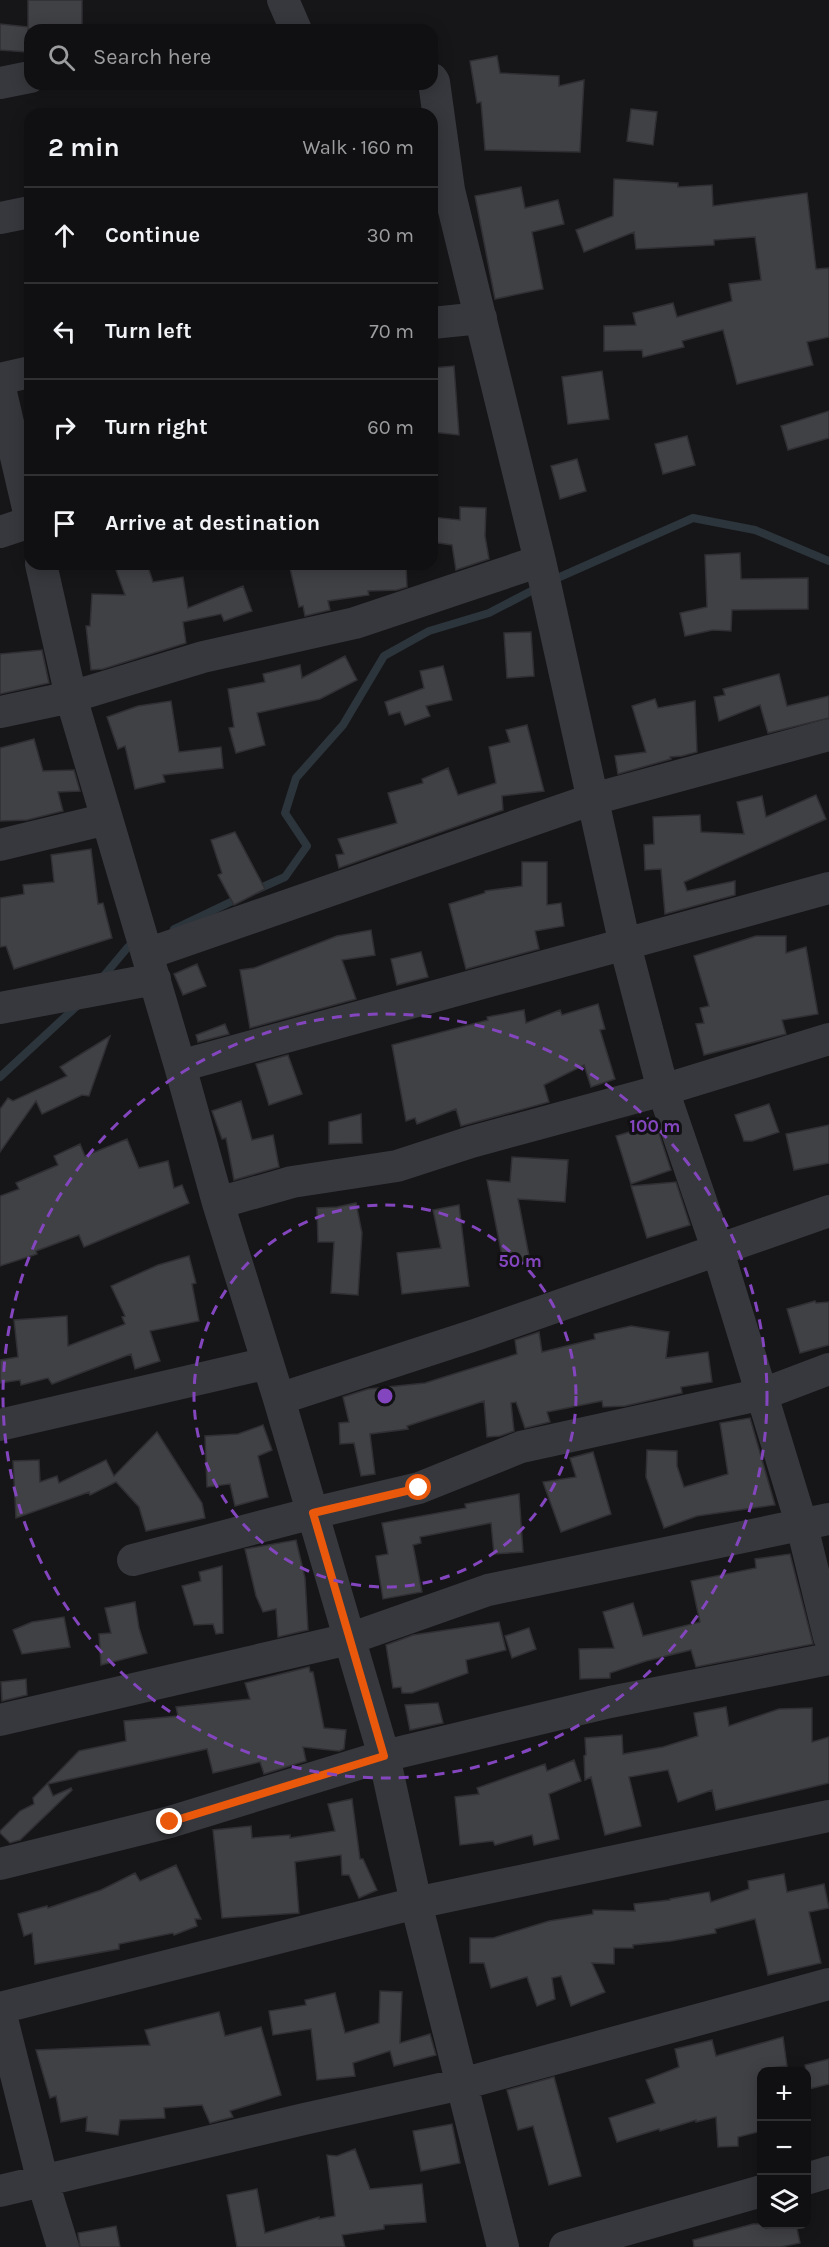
<!DOCTYPE html>
<meta charset="utf-8">
<style>
:root{--surface:#101012;--page:#1e1e20;--text:#f1f3f6;--muted:#9c9d9f;--line:#303032}
body{margin:0;font-family:Karla,sans-serif;background:var(--page);color:var(--text)}
.controls{position:absolute;right:18px;bottom:18px;display:grid;overflow:hidden;border-radius:12px;box-shadow:0 3px 15px #0003}
.controls button{width:54px;height:54px;display:grid;place-items:center;padding:0;border:0;border-bottom:2px solid var(--line);background:var(--surface);color:var(--text);font:30px sans-serif}
.stop{position:absolute;width:18px;height:18px;margin:-14px;border:4px solid #ea580c;border-radius:50%;background:#fff}
.stop.end{background:#ea580c;border-color:#fff;box-shadow:0 2px 6px #0008}
.list{margin:0;padding:0;list-style:none}
h2{display:flex;justify-content:space-between;align-items:center;height:78px;margin:0;padding:0 24px;font-size:26px}
h2 small{font-size:20px;font-weight:400;color:var(--muted)}
.list li{display:grid;grid-template-columns:39px 1fr auto;gap:18px;align-items:center;box-sizing:border-box;height:96px;padding:0 24px;border-top:2px solid var(--line)}
.list b{display:block;font-size:22px;white-space:nowrap}
.list em{font-size:20px;font-style:normal;color:var(--muted)}
.icon{flex:none;width:33px;height:33px;fill:none;stroke:currentColor;stroke-width:2;stroke-linecap:round;stroke-linejoin:round}
.map{position:relative;flex:none;width:829px;height:2247px;overflow:hidden}
.search{position:absolute;background:var(--surface);box-shadow:0 3px 15px #0003;left:24px;top:24px;width:414px;height:66px;display:flex;align-items:center;gap:15px;box-sizing:border-box;padding:0 21px;border-radius:18px;color:var(--muted);font-size:22px}
.panel{position:absolute;background:var(--surface);box-shadow:0 3px 15px #0003;left:24px;top:108px;width:414px;height:462px;border-radius:18px}
.map>svg:first-child{display:block}
.lines{fill:none;stroke-linecap:round;stroke-linejoin:round}
.stream{stroke:#2c353c;stroke-width:8}
.building{fill:#404145;stroke:#303034;stroke-width:1.5}
.minor{stroke:#37383d;stroke-width:32}
.route{stroke:#ea580c;stroke-width:8}
.ring{fill:none;stroke:#8446be;stroke-width:3;stroke-dasharray:10 8}
.centre{fill:#8446be;stroke:#111113;stroke-width:3}
.ring-label{font-size:18px;text-anchor:middle;font-weight:bold;fill:#8446be;stroke:#111113;stroke-width:6;stroke-linejoin:round;paint-order:stroke}
</style>
<div class="map">
<svg width="829" height="2247" viewBox="0 0 829 2247">
<rect width="100%" height="100%" fill="#161618"/>
<g class="lines">
<!-- stream -->
<path class="stream" d="M 553,580 L 693,518 L 755,530 L 829,561
M 256,890 L 285,877 L 307,846 L 285,813 L 296,778 L 343,725 L 384,656 L 429,631 L 489,613 L 539,587
M 174,929 L 239,898
M 102,978 L 128,947 L 138,943
M 0,1077 L 78,1005"/>
</g>
<!-- building -->
<path class="building" d="M 28,0 L 82,0 L 82,30 L 28,29 L 26,52 L 0,50 L 0,24 L 28,27 Z
M 497,56 L 500,73 L 559,76 L 559,86 L 584,80 L 580,152 L 485,150 L 481,102 L 477,103 L 470,61 Z
M 631,109 L 657,112 L 653,145 L 627,141 Z
M 614,179 L 678,183 L 678,187 L 712,185 L 713,206 L 807,193 L 816,269 L 829,268 L 829,337 L 807,342 L 813,365 L 737,384 L 723,330 L 682,341 L 684,347 L 643,357 L 642,350 L 604,351 L 604,326 L 636,325 L 633,313 L 673,303 L 677,317 L 732,301 L 729,284 L 761,280 L 755,237 L 714,240 L 714,245 L 636,249 L 634,232 L 584,252 L 576,230 L 613,216 Z
M 521,187 L 525,208 L 558,200 L 564,224 L 532,232 L 543,289 L 495,299 L 475,196 Z
M 454,366 L 459,435 L 432,432 L 432,368 Z
M 602,371 L 609,419 L 568,424 L 562,377 Z
M 829,411 L 829,438 L 788,450 L 781,426 Z
M 687,436 L 695,465 L 663,474 L 655,444 Z
M 577,459 L 586,491 L 560,499 L 551,466 Z
M 460,507 L 486,508 L 485,536 L 489,559 L 456,570 L 452,545 L 432,542 L 432,517 L 460,520 Z
M 740,553 L 741,579 L 808,578 L 808,609 L 732,610 L 731,631 L 713,630 L 685,636 L 680,613 L 707,607 L 705,555 Z
M 135,564 L 147,564 L 153,582 L 183,577 L 188,608 L 243,586 L 252,611 L 224,621 L 221,614 L 183,622 L 186,643 L 103,669 L 91,670 L 86,626 L 90,626 L 92,594 L 125,595 L 116,570 Z
M 289,564 L 406,564 L 407,587 L 397,590 L 368,591 L 369,595 L 328,601 L 330,610 L 305,616 L 303,606 L 299,607 Z
M 531,632 L 534,676 L 507,678 L 504,633 Z
M 42,650 L 49,683 L 0,694 L 0,654 Z
M 345,656 L 357,680 L 320,699 L 257,713 L 265,745 L 236,753 L 229,728 L 234,727 L 228,689 L 265,682 L 263,674 L 300,665 L 302,678 Z
M 443,666 L 452,700 L 426,706 L 430,716 L 405,725 L 400,712 L 389,715 L 385,702 L 424,688 L 420,671 Z
M 779,674 L 787,706 L 829,696 L 829,718 L 768,733 L 760,705 L 719,721 L 714,697 L 725,695 L 723,689 Z
M 655,699 L 658,708 L 695,701 L 697,752 L 682,756 L 670,757 L 671,759 L 618,774 L 615,756 L 646,752 L 632,706 Z
M 171,701 L 179,752 L 221,747 L 223,768 L 163,775 L 165,782 L 135,789 L 125,746 L 118,749 L 107,717 L 138,706 Z
M 527,725 L 544,791 L 502,796 L 503,810 L 339,868 L 336,855 L 344,854 L 338,839 L 397,823 L 388,793 L 423,783 L 422,779 L 448,768 L 458,795 L 496,783 L 489,747 L 510,742 L 506,730 Z
M 34,739 L 43,771 L 74,770 L 80,791 L 58,792 L 63,811 L 27,820 L 0,821 L 0,748 Z
M 816,795 L 826,819 L 684,882 L 687,891 L 735,881 L 735,895 L 665,914 L 661,869 L 645,870 L 644,845 L 654,844 L 653,817 L 700,815 L 701,832 L 744,834 L 737,802 L 762,796 L 766,817 Z
M 235,832 L 265,889 L 234,905 L 218,875 L 222,873 L 211,840 Z
M 91,849 L 98,904 L 103,903 L 112,938 L 14,969 L 6,946 L 0,947 L 0,898 L 24,894 L 23,885 L 54,882 L 51,855 Z
M 522,862 L 547,862 L 547,905 L 561,903 L 564,926 L 535,931 L 539,949 L 466,969 L 449,904 L 485,893 L 485,891 L 522,886 Z
M 371,930 L 375,955 L 342,960 L 356,999 L 250,1028 L 240,970 L 254,968 L 337,936 Z
M 756,936 L 786,936 L 786,953 L 806,947 L 818,1014 L 782,1020 L 786,1034 L 704,1055 L 696,1024 L 704,1023 L 700,1008 L 709,1006 L 694,956 Z
M 421,952 L 428,977 L 397,985 L 391,959 Z
M 197,964 L 206,986 L 183,995 L 174,974 Z
M 598,1004 L 605,1029 L 600,1030 L 615,1079 L 591,1087 L 584,1065 L 544,1085 L 549,1102 L 461,1126 L 456,1109 L 417,1124 L 415,1118 L 406,1121 L 392,1045 L 488,1020 L 487,1017 L 524,1010 L 526,1023 L 560,1010 L 562,1015 Z
M 225,1024 L 229,1034 L 198,1042 L 196,1035 Z
M 110,1036 L 89,1096 L 82,1095 L 42,1114 L 36,1101 L 0,1152 L 0,1109 L 8,1098 L 13,1101 L 67,1076 L 60,1067 Z
M 288,1055 L 302,1094 L 269,1105 L 256,1064 Z
M 241,1101 L 252,1140 L 273,1135 L 279,1167 L 234,1180 L 226,1138 L 222,1139 L 212,1111 Z
M 769,1104 L 779,1132 L 752,1141 L 744,1141 L 735,1115 Z
M 361,1114 L 362,1143 L 329,1144 L 329,1122 Z
M 656,1124 L 671,1170 L 631,1184 L 616,1136 Z
M 829,1125 L 829,1163 L 794,1170 L 786,1134 Z
M 127,1139 L 139,1168 L 168,1161 L 174,1188 L 182,1185 L 189,1203 L 84,1247 L 79,1235 L 36,1251 L 37,1254 L 0,1266 L 0,1196 L 19,1189 L 16,1183 L 58,1165 L 54,1156 L 80,1144 L 85,1156 Z
M 512,1157 L 568,1160 L 565,1202 L 518,1199 L 530,1261 L 504,1266 L 487,1180 L 510,1182 Z
M 676,1182 L 690,1225 L 647,1238 L 631,1186 Z
M 356,1203 L 362,1233 L 358,1295 L 331,1293 L 334,1242 L 318,1242 L 317,1208 L 337,1207 Z
M 459,1205 L 469,1286 L 402,1294 L 397,1253 L 441,1248 L 433,1210 Z
M 189,1256 L 196,1283 L 192,1284 L 199,1321 L 150,1331 L 160,1361 L 135,1369 L 131,1354 L 52,1384 L 48,1378 L 21,1385 L 20,1380 L 0,1383 L 0,1360 L 18,1357 L 14,1320 L 67,1316 L 68,1346 L 125,1324 L 122,1317 L 125,1316 L 111,1286 L 158,1265 Z
M 815,1301 L 816,1303 L 829,1302 L 829,1345 L 800,1353 L 787,1309 Z
M 631,1326 L 669,1332 L 666,1358 L 708,1352 L 712,1382 L 681,1387 L 682,1393 L 625,1406 L 603,1407 L 602,1401 L 547,1412 L 550,1422 L 525,1428 L 516,1402 L 511,1403 L 514,1431 L 500,1436 L 487,1437 L 484,1401 L 407,1426 L 408,1429 L 370,1434 L 375,1474 L 361,1476 L 354,1443 L 340,1444 L 339,1423 L 349,1422 L 343,1397 L 368,1389 L 425,1383 L 517,1354 L 515,1340 L 539,1332 L 542,1352 L 595,1339 L 594,1334 Z
M 750,1418 L 775,1505 L 697,1516 L 664,1528 L 646,1477 L 647,1450 L 677,1451 L 677,1466 L 684,1487 L 728,1474 L 720,1423 Z
M 263,1425 L 272,1450 L 258,1456 L 268,1497 L 235,1506 L 230,1484 L 207,1487 L 205,1436 L 238,1434 Z
M 157,1432 L 202,1503 L 205,1518 L 146,1531 L 139,1507 L 116,1482 L 90,1495 L 89,1492 L 16,1518 L 13,1461 L 39,1460 L 40,1482 L 57,1476 L 59,1483 L 106,1460 L 114,1476 Z
M 593,1452 L 611,1514 L 561,1532 L 543,1482 L 576,1477 L 570,1458 Z
M 519,1494 L 523,1552 L 494,1554 L 491,1523 L 420,1537 L 421,1543 L 413,1545 L 422,1592 L 383,1599 L 376,1556 L 388,1554 L 382,1523 L 466,1508 L 465,1504 Z
M 296,1540 L 305,1578 L 308,1630 L 278,1637 L 276,1609 L 263,1612 L 256,1596 L 245,1549 Z
M 790,1554 L 813,1644 L 696,1667 L 691,1650 L 646,1661 L 610,1673 L 610,1678 L 580,1679 L 579,1649 L 614,1648 L 603,1612 L 633,1603 L 643,1636 L 700,1622 L 691,1581 L 756,1568 L 755,1559 Z
M 222,1566 L 223,1633 L 216,1634 L 213,1624 L 194,1625 L 182,1586 L 201,1581 L 199,1572 Z
M 135,1602 L 139,1628 L 147,1653 L 101,1665 L 99,1634 L 111,1633 L 105,1608 Z
M 64,1617 L 70,1647 L 22,1654 L 13,1630 L 32,1622 Z
M 499,1622 L 506,1650 L 466,1660 L 468,1673 L 412,1693 L 402,1693 L 401,1687 L 393,1688 L 386,1645 L 413,1635 Z
M 529,1628 L 536,1649 L 512,1658 L 505,1636 Z
M 309,1667 L 310,1672 L 313,1672 L 324,1728 L 346,1730 L 344,1749 L 339,1751 L 303,1747 L 306,1761 L 264,1774 L 260,1762 L 213,1773 L 207,1749 L 48,1784 L 53,1796 L 71,1788 L 72,1790 L 20,1840 L 10,1843 L 0,1833 L 0,1831 L 20,1811 L 34,1804 L 33,1798 L 79,1751 L 126,1741 L 124,1721 L 178,1716 L 176,1707 L 250,1699 L 245,1683 Z
M 26,1679 L 27,1695 L 2,1701 L 1,1682 Z
M 438,1703 L 443,1723 L 410,1730 L 405,1705 Z
M 726,1707 L 729,1726 L 779,1709 L 812,1708 L 812,1742 L 829,1737 L 829,1783 L 716,1810 L 712,1790 L 678,1802 L 668,1770 L 629,1777 L 641,1826 L 605,1835 L 591,1777 L 585,1780 L 584,1756 L 586,1755 L 585,1738 L 622,1735 L 623,1754 L 663,1747 L 698,1736 L 694,1713 Z
M 574,1760 L 581,1781 L 549,1794 L 559,1839 L 534,1845 L 532,1835 L 495,1845 L 493,1841 L 460,1845 L 455,1797 L 479,1794 L 477,1788 L 545,1764 L 547,1771 Z
M 352,1799 L 360,1859 L 363,1859 L 377,1890 L 359,1898 L 349,1875 L 342,1875 L 341,1855 L 295,1862 L 299,1913 L 222,1918 L 213,1830 L 251,1826 L 252,1838 L 290,1835 L 290,1838 L 335,1831 L 328,1804 Z
M 176,1865 L 201,1919 L 195,1919 L 197,1926 L 174,1935 L 173,1933 L 119,1944 L 119,1949 L 35,1964 L 32,1933 L 24,1936 L 18,1914 L 47,1906 L 48,1908 L 101,1890 L 135,1873 L 140,1881 Z
M 784,1874 L 787,1892 L 824,1884 L 829,1908 L 809,1912 L 821,1963 L 768,1975 L 755,1919 L 715,1929 L 716,1933 L 671,1941 L 633,1945 L 633,1948 L 614,1948 L 614,1964 L 592,1963 L 605,1992 L 571,2006 L 561,1976 L 552,1978 L 555,1999 L 537,2006 L 527,1977 L 491,1988 L 484,1963 L 470,1963 L 470,1938 L 493,1938 L 549,1921 L 593,1914 L 593,1910 L 635,1911 L 634,1904 L 670,1900 L 670,1899 L 709,1892 L 711,1902 L 749,1889 L 748,1881 Z
M 380,1991 L 402,1992 L 400,2043 L 430,2034 L 436,2055 L 394,2066 L 390,2051 L 353,2063 L 355,2076 L 317,2080 L 311,2029 L 273,2035 L 269,2011 L 306,2005 L 305,2000 L 335,1993 L 345,2033 L 379,2023 Z
M 219,2012 L 225,2036 L 261,2027 L 281,2095 L 230,2111 L 233,2117 L 210,2123 L 202,2105 L 164,2108 L 165,2118 L 120,2120 L 118,2135 L 86,2131 L 87,2117 L 61,2122 L 56,2096 L 50,2098 L 36,2050 L 150,2045 L 145,2030 Z
M 783,2037 L 787,2066 L 762,2069 L 762,2131 L 738,2137 L 738,2146 L 718,2147 L 716,2117 L 696,2122 L 696,2120 L 660,2131 L 659,2129 L 617,2142 L 609,2118 L 655,2103 L 646,2080 L 679,2067 L 675,2049 L 712,2040 L 716,2056 Z
M 829,2059 L 829,2084 L 809,2089 L 805,2065 Z
M 554,2077 L 581,2176 L 549,2185 L 533,2126 L 518,2130 L 507,2090 Z
M 452,2124 L 460,2163 L 421,2171 L 413,2131 Z
M 355,2149 L 370,2189 L 422,2184 L 426,2222 L 384,2225 L 384,2229 L 342,2235 L 345,2247 L 237,2247 L 227,2195 L 257,2189 L 265,2233 L 319,2217 L 319,2219 L 335,2216 L 327,2155 L 337,2156 Z
M 753,2224 L 796,2224 L 800,2243 L 781,2247 L 694,2247 L 693,2240 Z
M 116,2226 L 120,2247 L 80,2247 L 78,2233 Z"/>
<g class="lines">
<!-- minor -->
<path class="minor" d="M 283,0 L 296,30
M 432,79 L 434,82 L 449,190 L 540,561 L 625,945 L 663,1090 L 718,1251 L 802,1526 L 829,1637
M 0,83 L 30,77
M 0,218 L 30,212
M 432,323 L 481,318
M 0,379 L 30,372
M 0,388 L 30,517
M 0,532 L 30,522
M 41,564 L 71,697 L 180,1066 L 218,1203 L 279,1399 L 384,1756 L 416,1903 L 503,2247
M 0,712 L 71,697 L 203,657 L 355,623 L 540,561
M 0,845 L 107,819
M 147,954 L 593,799 L 829,735
M 0,1008 L 155,979
M 180,1066 L 829,888
M 218,1203 L 292,1182 L 397,1166 L 471,1142 L 663,1090 L 829,1039
M 279,1399 L 478,1334 L 829,1211
M 0,1425 L 268,1363
M 133,1560 L 313,1513 L 419,1488 L 521,1447 L 763,1394 L 829,1369
M 0,1720 L 349,1639 L 488,1590 L 829,1519
M 0,1864 L 170,1822 L 384,1756 L 610,1702 L 829,1659
M 0,2008 L 416,1903 L 829,1816
M 0,2011 L 43,2182 L 63,2247
M 806,2179 L 829,2172
M 0,2191 L 304,2119 L 462,2084 L 829,1984
M 565,2247 L 762,2191"/>
</g>
<g class="lines">
<!-- route -->
<path class="route" d="M 170,1822 L 384,1756 L 313,1513 L 419,1488"/>
</g>
<!-- distance rings -->
<g class="ring">
<circle cx="385" cy="1396" r="191"/>
<circle cx="385" cy="1396" r="382"/>
</g>
<circle cx="385" cy="1396" r="9" class="centre"/>
<g class="ring-label">
<text x="655" y="1132">100 m</text>
<text x="520" y="1267">50 m</text>
</g>
</svg>
<div class="controls">
<button>+</button>
<button>−</button>
<button><svg class="icon" aria-label="layers" viewBox="0 0 24 24"><path d="M12 4l9 5-9 5-9-5zM3 14l9 5 9-5"/></svg></button>
</div>
<div class="stop" style="left:419px;top:1488px"></div>
<div class="stop end" style="left:170px;top:1822px"></div>
<div class="search"><svg class="icon" aria-label="search" viewBox="0 0 24 24"><circle cx="10" cy="10" r="6"/><path d="M15 15l6 6"/></svg>Search here</div>
<section class="panel">
<h2>2 min<small>Walk · 160 m</small></h2>
<ul class="list">
<li><svg class="icon" aria-label="ahead" viewBox="0 0 24 24"><path d="M12 20V5M6 11l6-6 6 6"/></svg><div><b>Continue</b></div><em>30 m</em></li>
<li><svg class="icon" aria-label="left" viewBox="0 0 24 24"><path d="M17 20v-9H6M10 6l-5 5 5 5"/></svg><div><b>Turn left</b></div><em>70 m</em></li>
<li><svg class="icon" aria-label="right" viewBox="0 0 24 24"><path d="M7 20v-9h11M14 6l5 5-5 5"/></svg><div><b>Turn right</b></div><em>60 m</em></li>
<li><svg class="icon" aria-label="arrive" viewBox="0 0 24 24"><path d="M6 21V4h12l-3 4 3 4H6"/></svg><div><b>Arrive at destination</b></div></li>
</ul>
</section>
</div>
